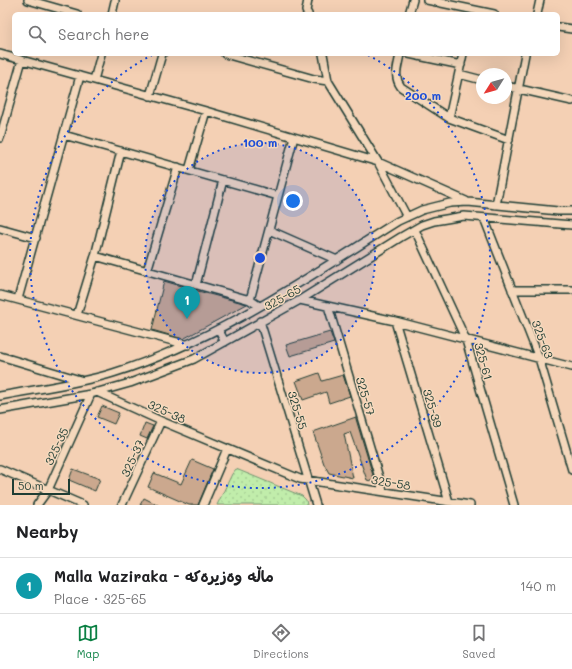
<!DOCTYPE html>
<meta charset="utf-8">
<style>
:root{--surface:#fff;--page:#f2f2f2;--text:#202124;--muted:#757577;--line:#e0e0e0;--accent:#0b8043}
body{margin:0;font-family:Mali,"Playpen Sans Arabic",sans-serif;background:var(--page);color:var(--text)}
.compass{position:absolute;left:476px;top:68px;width:36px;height:36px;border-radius:50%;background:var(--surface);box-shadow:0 4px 16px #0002;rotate:233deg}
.scale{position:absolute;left:12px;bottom:10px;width:58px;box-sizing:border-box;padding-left:4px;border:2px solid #1f3d34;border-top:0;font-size:11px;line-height:14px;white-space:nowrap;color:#1f3d34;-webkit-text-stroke:3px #f5d8bc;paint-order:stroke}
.you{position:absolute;left:293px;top:201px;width:14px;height:14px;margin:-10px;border:3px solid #fff;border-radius:50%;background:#1a73e8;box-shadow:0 0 0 6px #1a73e833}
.badge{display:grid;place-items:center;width:26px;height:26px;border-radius:50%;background:var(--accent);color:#fff;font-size:13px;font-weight:700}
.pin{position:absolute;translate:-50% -33px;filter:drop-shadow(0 1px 2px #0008)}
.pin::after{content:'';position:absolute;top:21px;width:14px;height:12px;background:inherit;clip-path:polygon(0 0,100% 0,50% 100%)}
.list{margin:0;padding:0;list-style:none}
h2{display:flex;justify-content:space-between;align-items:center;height:52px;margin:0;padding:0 16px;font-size:17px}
h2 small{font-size:13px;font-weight:400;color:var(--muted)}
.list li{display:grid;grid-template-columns:26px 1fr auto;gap:12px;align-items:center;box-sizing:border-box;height:56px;padding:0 16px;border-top:1px solid var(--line)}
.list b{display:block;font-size:15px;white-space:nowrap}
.list p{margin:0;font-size:13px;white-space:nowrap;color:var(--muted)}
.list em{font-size:13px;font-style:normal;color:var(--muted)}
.icon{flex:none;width:22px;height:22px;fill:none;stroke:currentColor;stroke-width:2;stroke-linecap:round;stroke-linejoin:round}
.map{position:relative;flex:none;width:572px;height:505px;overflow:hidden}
.search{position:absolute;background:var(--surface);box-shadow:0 4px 16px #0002;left:12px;right:12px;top:12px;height:44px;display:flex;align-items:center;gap:10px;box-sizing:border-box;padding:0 14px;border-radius:6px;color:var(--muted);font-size:15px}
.sheet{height:108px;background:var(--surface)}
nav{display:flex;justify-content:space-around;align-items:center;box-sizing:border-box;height:56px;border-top:1px solid var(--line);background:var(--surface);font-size:11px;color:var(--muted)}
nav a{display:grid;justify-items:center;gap:2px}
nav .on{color:var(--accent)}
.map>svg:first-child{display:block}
.park{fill:url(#park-dots);stroke:#709570}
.building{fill:#cba88e;stroke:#1f3d34}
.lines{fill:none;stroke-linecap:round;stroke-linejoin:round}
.minor-casing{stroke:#1f3d34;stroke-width:10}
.minor{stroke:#f5d8bc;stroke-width:7}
.ring{fill:none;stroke:#1d4ed8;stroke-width:2;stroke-dasharray:2 4}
.labels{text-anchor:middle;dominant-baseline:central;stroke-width:3;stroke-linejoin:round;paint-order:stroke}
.street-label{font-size:12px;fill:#1f3d34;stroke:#f5d8bc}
.centre{fill:#1d4ed8;stroke:#f5d8bc;stroke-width:2}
.ring-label{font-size:12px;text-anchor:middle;font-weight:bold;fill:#1d4ed8;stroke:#f5d8bc;stroke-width:3;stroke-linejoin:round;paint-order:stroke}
</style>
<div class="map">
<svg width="572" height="505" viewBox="0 0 572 505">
<defs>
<pattern id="park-dots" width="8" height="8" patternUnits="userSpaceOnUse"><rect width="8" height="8" fill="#c1edab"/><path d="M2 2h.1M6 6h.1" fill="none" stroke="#a5cc94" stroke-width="1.8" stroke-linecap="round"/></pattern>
</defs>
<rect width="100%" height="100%" fill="#f4d0b4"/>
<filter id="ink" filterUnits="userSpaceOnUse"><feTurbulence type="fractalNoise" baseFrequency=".025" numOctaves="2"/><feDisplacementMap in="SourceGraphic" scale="8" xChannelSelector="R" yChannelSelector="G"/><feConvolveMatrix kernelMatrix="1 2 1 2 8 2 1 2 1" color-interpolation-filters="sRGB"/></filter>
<g filter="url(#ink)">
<!-- park -->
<path class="park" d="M 236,469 L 302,496 L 306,500 L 307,505 L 217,505 L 232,474 Z"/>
<!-- building -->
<path class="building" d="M 164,281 L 194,290 L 247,304 L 183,339 L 152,330 Z
M 330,332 L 334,343 L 290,356 L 286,345 Z
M 319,373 L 322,381 L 343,375 L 350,396 L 329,403 L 326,392 L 303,400 L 296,381 Z
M 102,406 L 119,413 L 114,424 L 97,417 Z
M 356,417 L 356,419 L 375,482 L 367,480 L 350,432 L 344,434 L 353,478 L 329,473 L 324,464 L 313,432 Z
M 145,423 L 153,426 L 147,439 L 140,436 Z
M 192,460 L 213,469 L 198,505 L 189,505 L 148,487 L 154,473 L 181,484 Z
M 73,469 L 100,479 L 95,491 L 69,480 Z
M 144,498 L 158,505 L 140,505 Z"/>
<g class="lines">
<defs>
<path id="minor" d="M 28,0 L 77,14
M 427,0 L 494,14
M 112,14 L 115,1
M 308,14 L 306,11 L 308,0
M 409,14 L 413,0
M 537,14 L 540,0
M 558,27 L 572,29
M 0,54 L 206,111 L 378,162 L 466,201
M 225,54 L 314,79 L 328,81 L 378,162 L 407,217
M 323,54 L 328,81
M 400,54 C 398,67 393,76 401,87 L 449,118 L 509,140
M 409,54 L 461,65
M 459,74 L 482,80
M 94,80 L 101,54
M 506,86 L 572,101
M 150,96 L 162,54
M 449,118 L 463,54
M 64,135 L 278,196
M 0,138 L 22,60
M 189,170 L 206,111
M 496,205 L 525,54
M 484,218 L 539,358 L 572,470
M 0,228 L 36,238
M 269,230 L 337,260
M 415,230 L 466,340 L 514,505
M 95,256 L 250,300 L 259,306
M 147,271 L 178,167
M 196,285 L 223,180
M 512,290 L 572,290
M 0,295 L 188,345
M 18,299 L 80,76
M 250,300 L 294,137
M 300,300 L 395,321 L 572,367
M 328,306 L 383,491
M 77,315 L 95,256 L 121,151
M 260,321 L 316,505
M 395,321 L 449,502
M 218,329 L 225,342
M 0,356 L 80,380
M 97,392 L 161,421 L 300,479 L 470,505
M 0,396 C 36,389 78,384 113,373 C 216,341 307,278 398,221 L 422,210 L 450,203 L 468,202 L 558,211 L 572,211
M 0,410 L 91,394 L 130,383 L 194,359 L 300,300 L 401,237 L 422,225 L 434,221 L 464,216 L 572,225
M 0,469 L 83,505
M 37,505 L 48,490 L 91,394
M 122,505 L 161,421
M 203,505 L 227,449"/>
</defs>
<!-- minor casing -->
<use href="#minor" class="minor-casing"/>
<!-- minor -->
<use href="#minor" class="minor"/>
</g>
</g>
<!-- distance rings -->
<circle cx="260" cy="258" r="115" fill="#1d4ed8" fill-opacity=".12"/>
<g class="ring">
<circle cx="260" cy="258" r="115"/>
<path d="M368 55A230 230 0 1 1 152 55"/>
</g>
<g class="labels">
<!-- street labels -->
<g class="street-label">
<text transform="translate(282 297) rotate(-29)">325-65</text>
<text transform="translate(543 339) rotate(69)">325-63</text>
<text transform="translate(484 361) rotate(74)">325-61</text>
<text transform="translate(366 396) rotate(73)">325-57</text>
<text transform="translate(433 408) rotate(73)">325-39</text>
<text transform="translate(298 410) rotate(73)">325-55</text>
<text transform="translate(167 411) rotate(24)">325-38</text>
<text transform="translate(56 446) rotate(-65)">325-35</text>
<text transform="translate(132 458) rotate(-65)">325-37</text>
<text transform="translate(391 482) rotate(9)">325-58</text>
</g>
</g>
<circle cx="260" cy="258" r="6" class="centre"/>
<g class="ring-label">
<text x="423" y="100">200 m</text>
<text x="260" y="147">100 m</text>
</g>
</svg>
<svg class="compass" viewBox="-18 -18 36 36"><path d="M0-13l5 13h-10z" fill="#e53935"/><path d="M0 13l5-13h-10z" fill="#757577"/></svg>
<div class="scale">50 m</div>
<div class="you"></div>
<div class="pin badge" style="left:187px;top:319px;background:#0f9aa8">1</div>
<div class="search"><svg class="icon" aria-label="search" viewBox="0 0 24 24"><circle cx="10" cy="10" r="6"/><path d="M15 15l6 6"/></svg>Search here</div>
</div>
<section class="sheet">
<h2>Nearby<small></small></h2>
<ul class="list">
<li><span class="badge" style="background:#0f9aa8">1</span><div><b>Malla Waziraka - ماڵە وەزیرەکە</b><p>Place · 325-65</p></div><em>140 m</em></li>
</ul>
</section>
<nav>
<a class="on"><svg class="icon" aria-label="map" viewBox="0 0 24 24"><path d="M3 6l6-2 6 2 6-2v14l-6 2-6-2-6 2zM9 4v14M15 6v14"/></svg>Map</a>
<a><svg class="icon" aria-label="directions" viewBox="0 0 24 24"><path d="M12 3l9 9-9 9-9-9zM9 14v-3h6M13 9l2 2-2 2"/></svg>Directions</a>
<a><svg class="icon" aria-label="saved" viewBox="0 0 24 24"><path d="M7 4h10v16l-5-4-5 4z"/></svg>Saved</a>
</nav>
